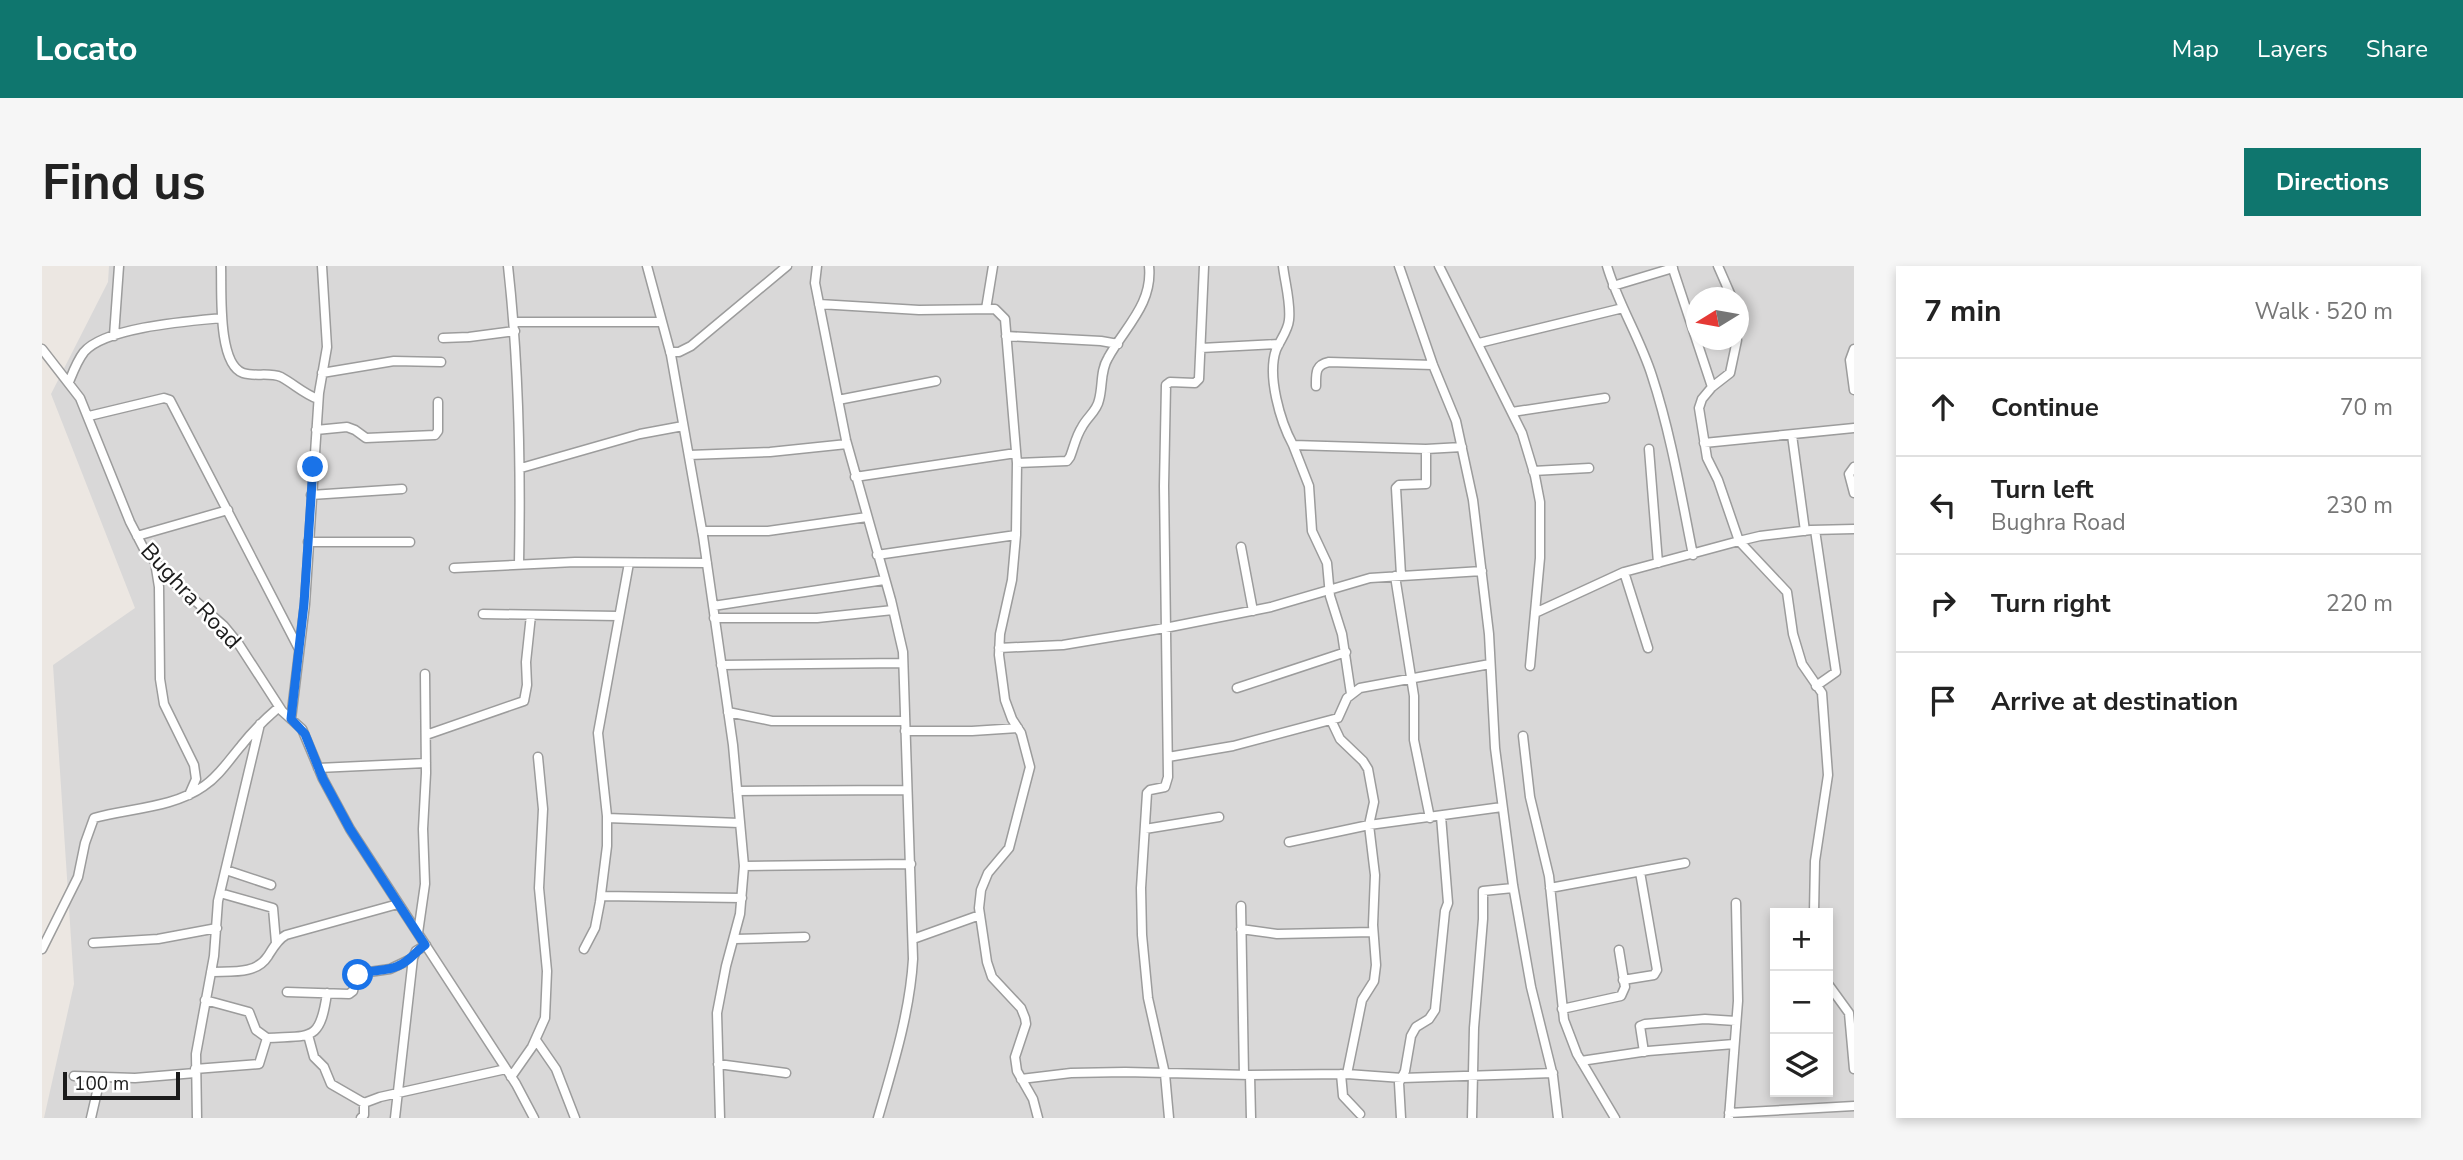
<!DOCTYPE html>
<meta charset="utf-8">
<style>
:root{--surface:#fff;--page:#f6f6f6;--text:#222;--muted:#767676;--line:#e0e0e0;--accent:#0f766e}
body{margin:0;font-family:"Nunito Sans",sans-serif;background:var(--page);color:var(--text)}
.controls{position:absolute;right:21px;bottom:21px;display:grid;overflow:hidden;border-radius:0px;box-shadow:0 4px 10px #0003}
.controls button{width:63px;height:63px;display:grid;place-items:center;padding:0;border:0;border-bottom:2px solid var(--line);background:var(--surface);color:var(--text);font:35px sans-serif}
.compass{position:absolute;left:1644px;top:21px;width:63px;height:63px;border-radius:50%;background:var(--surface);box-shadow:0 4px 10px #0003;rotate:259deg}
.scale{position:absolute;left:21px;bottom:18px;width:117px;box-sizing:border-box;padding-left:7px;border:4px solid #1b1b1b;border-top:0;font-size:19px;line-height:24px;white-space:nowrap;color:#1b1b1b;-webkit-text-stroke:5px #fff;paint-order:stroke}
.stop{position:absolute;width:21px;height:21px;margin:-16px;border:5px solid #1a73e8;border-radius:50%;background:#fff}
.stop.end{background:#1a73e8;border-color:#fff;box-shadow:0 2px 7px #0008}
.list{margin:0;padding:0;list-style:none}
h2{display:flex;justify-content:space-between;align-items:center;height:91px;margin:0;padding:0 28px;font-size:30px}
h2 small{font-size:23px;font-weight:400;color:var(--muted)}
.list li{display:grid;grid-template-columns:46px 1fr auto;gap:21px;align-items:center;box-sizing:border-box;height:98px;padding:0 28px;border-top:2px solid var(--line)}
.list b{display:block;font-size:26px;white-space:nowrap}
.list p{margin:0;font-size:23px;white-space:nowrap;color:var(--muted)}
.list em{font-size:23px;font-style:normal;color:var(--muted)}
.icon{flex:none;width:38px;height:38px;fill:none;stroke:currentColor;stroke-width:2;stroke-linecap:round;stroke-linejoin:round}
.map{position:relative;flex:none;width:1812px;height:852px;overflow:hidden;border-radius:0px}
header{display:flex;align-items:center;gap:42px;box-sizing:border-box;height:98px;padding:0 35px;background:var(--accent);color:#fff}
header strong{font-size:33px}
nav{display:flex;gap:38px;margin-inline-start:auto;font-size:24px}
.intro{display:flex;align-items:center;justify-content:space-between;box-sizing:border-box;height:168px;padding:0 42px}
h1{margin:0;font-size:49px}
.button{padding:18px 32px;border-radius:0px;background:var(--accent);color:#fff;font-size:24px;font-weight:700}
main{display:flex;gap:42px;padding:0 42px}
aside{flex:1;background:var(--surface);border-radius:0px;box-shadow:0 4px 10px #0003}
.map>svg:first-child{display:block}
.residential{fill:#d9d8d8;fill-rule:evenodd}
.lines{fill:none;stroke-linecap:round;stroke-linejoin:round}
.minor-casing{stroke:#9c9c9c;stroke-width:11}
.minor{stroke:#fff;stroke-width:8}
.route{stroke:#1a73e8;stroke-width:9}
.labels{text-anchor:middle;dominant-baseline:central;stroke-width:5;stroke-linejoin:round;paint-order:stroke}
.street-label{font-size:23px;fill:#1b1b1b;stroke:#fff}
</style>
<header>
<strong>Locato</strong>
<nav><a>Map</a><a>Layers</a><a>Share</a></nav>
</header>
<div class="intro"><h1>Find us</h1><a class="button">Directions</a></div>
<main>
<div class="map">
<svg width="1812" height="852" viewBox="0 0 1812 852">
<rect width="100%" height="100%" fill="#ece7e2"/>
<!-- residential -->
<path class="residential" d="M 67,0 L 1812,0 L 1812,852 L 2,852 L 32,718 L 11,399 L 93,342 L 9,128 L 66,16 ZM 1654,32 L 1696,32 L 1696,74 L 1654,74 ZM 1733,647 L 1786,647 L 1786,826 L 1733,826 Z"/>
<g class="lines">
<defs>
<path id="minor" d="M 179,0 C 180,23 175,98 201,107 C 213,111 227,106 239,111 C 252,118 262,128 276,133
M 466,0 C 477,99 479,198 477,298
M 605,0 L 629,89 L 661,270 L 691,479 L 702,600 L 698,648 L 684,700 L 675,747 L 678,852
M 775,0 L 773,17 L 804,174 L 849,334 L 861,386 L 871,693 C 868,746 851,800 836,852
M 1241,0 C 1243,17 1249,37 1247,54 C 1246,65 1238,74 1234,84 C 1225,110 1238,155 1251,179 L 1384,183 L 1420,181
M 1357,0 L 1391,99 L 1414,155 L 1431,234 L 1447,368 L 1453,482 L 1471,619 L 1489,721 L 1511,810 L 1516,852
M 1397,0 L 1480,167 L 1493,210 L 1498,236 L 1498,292 L 1488,400
M 1565,0 C 1576,38 1598,72 1610,110 C 1629,168 1639,229 1651,289
M 1630,0 L 1670,121
M 1676,0 L 1690,32
M 1571,20 L 1631,2
M 777,38 L 877,44 L 953,43 L 963,53 L 975,197 L 974,269 L 970,314 L 958,368 L 957,389 L 963,434 L 970,453 L 979,467 L 988,501 L 967,582 L 946,607 L 939,624 L 937,642 L 945,696 L 950,711 L 979,742 L 983,752 L 984,758 L 973,791 L 975,805 L 991,833 L 996,852
M 944,43 L 951,0
M 1696,50 L 1696,65
M 472,56 L 620,56
M 72,70 L 77,0
M 964,70 L 1059,75 L 1076,78
M 401,72 L 427,71 L 473,65
M 1695,74 L 1688,107 L 1670,121 L 1660,133 L 1657,142 L 1665,192 L 1676,214 L 1697,275 L 1745,326 L 1751,368 L 1760,398 L 1780,427 L 1786,509 L 1773,595 L 1772,647
M 1437,77 L 1581,42
M 1159,82 L 1237,78
M 0,83 L 38,132 L 88,256 L 102,283 L 126,311 L 182,360 L 196,377 L 240,445 L 260,463 L 281,513 L 308,563 L 474,818 L 492,852
M 1812,83 L 1808,94 L 1812,124
M 628,86 L 637,86 L 649,80 L 745,0
M 280,107 L 352,95 L 399,96
M 27,116 C 31,106 35,95 42,86 C 63,61 148,55 180,52
M 1274,120 C 1274,107 1273,99 1287,96 L 1391,99
M 796,134 L 894,115
M 1470,146 L 1563,132
M 47,150 L 122,132 L 128,134 L 257,383
M 274,164 L 305,161 L 313,164 L 324,172 L 393,169 L 396,165 L 396,136
M 1750,169 L 1763,265
M 1662,177 L 1812,162
M 1251,179 L 1267,220 L 1270,265 L 1285,297 L 1288,330 L 1300,368 L 1309,428
M 1607,183 L 1616,297
M 647,189 L 728,186 L 805,178
M 975,197 L 1025,195 L 1028,191 C 1032,181 1034,170 1040,161 C 1045,151 1055,145 1057,134 C 1061,120 1058,105 1066,92 C 1083,61 1111,38 1107,0
M 1812,201 L 1807,208 L 1812,227
M 479,202 L 598,168 L 641,160
M 1491,205 L 1547,202
M 813,211 L 974,187
M 269,229 L 360,223
M 1773,264 L 1794,406 L 1774,420
M 660,265 L 726,265 L 825,251
M 95,270 L 186,244
M 266,276 L 368,276
M 1199,281 L 1211,345
M 835,289 L 974,269
M 113,296 L 117,321 L 118,413 L 122,438 L 152,499 L 154,513 L 147,529
M 412,302 L 533,296 L 665,297
M 1582,306 L 1606,382
M 1359,309 L 1354,222 L 1357,219 L 1384,218 L 1384,183
M 1353,310 L 1372,430 L 1372,474 L 1388,552
M 671,340 L 842,314
M 1493,347 L 1582,306 L 1697,275 L 1718,270 L 1769,264 L 1812,263
M 441,348 L 576,350
M 672,352 L 775,352 L 851,344
M 957,382 L 1021,379 L 1123,362 L 1229,341 L 1328,312 L 1440,305
M 679,399 L 861,397
M 1195,422 L 1304,386
M 686,446 L 730,455 L 863,455
M 249,453 L 263,338 L 277,127 L 285,81 L 280,0
M 1289,454 L 1298,473 L 1321,495 L 1326,503 L 1332,536 L 1327,559 L 1333,609 L 1331,659 L 1334,699 L 1332,715 L 1320,734 L 1305,808
M 863,465 L 930,465 L 976,462
M 384,469 L 482,435 L 485,419 L 484,396 L 489,349
M 1481,470 L 1488,531 L 1507,610 L 1522,754 L 1535,788 L 1573,852
M 1126,491 L 1191,480 L 1296,452 L 1305,432 L 1318,422 L 1448,398
M 276,502 L 384,497
M 695,525 L 864,524
M 565,552 L 697,557
M 1103,563 L 1177,551
M 1247,576 L 1327,559 L 1460,541
M 702,600 L 869,598
M 184,604 L 229,619
M 1508,622 L 1643,597
M 178,627 L 231,642 L 234,677
M 559,630 L 700,632
M 1199,640 L 1202,809
M 1199,663 L 1235,668 L 1331,666
M 376,667 L 383,618 L 381,563 L 384,507 L 383,408
M 693,673 L 763,671
M 871,673 L 938,649
M 51,677 L 116,673 L 175,662
M 0,683 L 36,611 L 43,577 L 52,552 C 88,542 131,542 162,520 C 177,510 187,494 199,480 C 210,466 223,453 237,441
M 542,683 L 553,662 L 558,636 L 565,580 L 565,550 L 556,467 L 587,297
M 169,706 C 189,705 214,709 226,690 C 231,682 236,673 244,669 L 356,638
M 1581,714 L 1612,709 L 1615,704 L 1598,606
M 1786,718 L 1807,747 L 1812,803
M 245,726 L 307,728 L 311,725 L 314,712 L 320,707 L 348,703 L 371,692
M 163,734 L 207,746 L 214,764 L 225,772 C 269,769 278,777 285,727
M 1520,743 L 1579,730 L 1583,721 L 1577,684
M 266,769 L 272,791 L 282,801 L 289,818 L 322,837 L 338,831 L 464,803
M 494,774 L 514,803 L 533,852
M 1602,786 L 1598,760 L 1603,758 L 1663,753 L 1694,755
M 1539,795 L 1606,785 L 1692,778
M 676,798 L 744,807
M 153,803 L 217,798 L 225,772
M 1299,808 L 1301,830 L 1318,848
M 1208,809 L 1209,852
M 32,810 L 93,812 L 153,807
M 469,811 L 490,781 L 503,752 L 505,705 L 497,622 L 501,543 L 496,491
M 979,813 L 1029,807 L 1083,806 L 1208,809 L 1305,808 L 1360,812 L 1511,807
M 1687,847 L 1812,840
M 49,852 L 58,813
M 155,852 L 154,788 L 172,690 L 176,635 L 218,458
M 319,852 L 322,849 L 322,837
M 353,852 L 371,692 L 374,685 L 384,679
M 1127,852 L 1123,808 L 1106,732 L 1100,669 L 1099,622 L 1105,527 L 1108,524 L 1123,521 L 1126,511 L 1122,220 L 1124,119 L 1128,116 L 1153,117 L 1157,113 L 1162,0
M 1359,852 L 1357,817 L 1363,805 L 1369,770 L 1374,761 L 1387,753 L 1393,744 L 1403,645 L 1406,637 L 1399,550
M 1430,852 L 1432,762 L 1441,653 L 1441,625 L 1471,622
M 1687,852 L 1696,735 L 1694,637"/>
</defs>
<!-- minor casing -->
<use href="#minor" class="minor-casing"/>
<!-- minor -->
<use href="#minor" class="minor"/>
</g>
<g class="lines">
<!-- route -->
<path class="route" d="M 271,201 L 262,338 L 249,453 L 263,468 L 281,513 L 308,563 L 383,679 C 373,686 368,695 356,700 C 344,706 327,703 316,709"/>
</g>
<g class="labels">
<!-- street labels -->
<g class="street-label">
<text transform="translate(149 330) rotate(47)">Bughra Road</text>
</g>
</g>
</svg>
<div class="controls">
<button>+</button>
<button>−</button>
<button><svg class="icon" aria-label="layers" viewBox="0 0 24 24"><path d="M12 4l9 5-9 5-9-5zM3 14l9 5 9-5"/></svg></button>
</div>
<svg class="compass" viewBox="-18 -18 36 36"><path d="M0-13l5 13h-10z" fill="#e53935"/><path d="M0 13l5-13h-10z" fill="#767676"/></svg>
<div class="scale">100 m</div>
<div class="stop" style="left:316px;top:709px"></div>
<div class="stop end" style="left:271px;top:201px"></div>
</div>
<aside>
<h2>7 min<small>Walk · 520 m</small></h2>
<ul class="list">
<li><svg class="icon" aria-label="ahead" viewBox="0 0 24 24"><path d="M12 20V5M6 11l6-6 6 6"/></svg><div><b>Continue</b></div><em>70 m</em></li>
<li><svg class="icon" aria-label="left" viewBox="0 0 24 24"><path d="M17 20v-9H6M10 6l-5 5 5 5"/></svg><div><b>Turn left</b><p>Bughra Road</p></div><em>230 m</em></li>
<li><svg class="icon" aria-label="right" viewBox="0 0 24 24"><path d="M7 20v-9h11M14 6l5 5-5 5"/></svg><div><b>Turn right</b></div><em>220 m</em></li>
<li><svg class="icon" aria-label="arrive" viewBox="0 0 24 24"><path d="M6 21V4h12l-3 4 3 4H6"/></svg><div><b>Arrive at destination</b></div></li>
</ul>
</aside>
</main>
